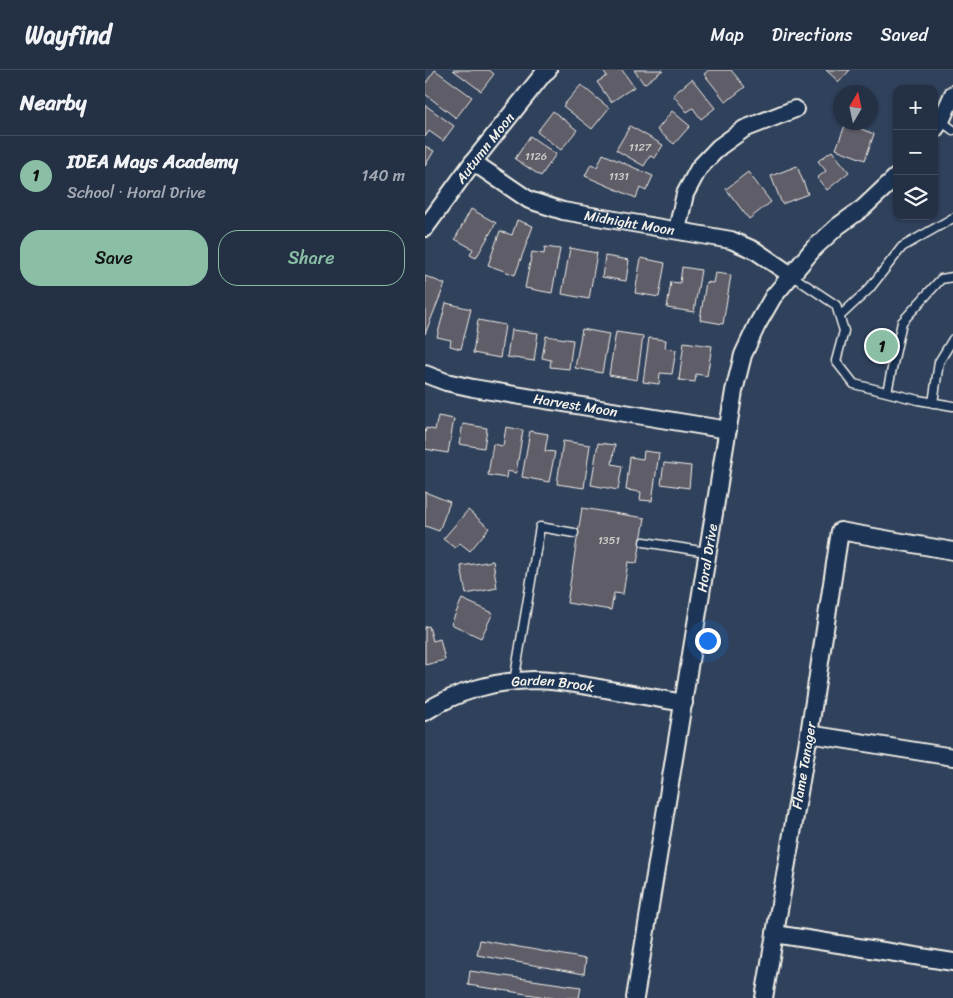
<!DOCTYPE html>
<meta charset="utf-8">
<style>
:root{--surface:#243145;--page:#303d50;--text:#f1f3f6;--muted:#a3a9b3;--line:#414c5e;--accent:#8abfa5}
body{margin:0;font-family:Sriracha,sans-serif;background:var(--page);color:var(--text)}
.controls{position:absolute;right:15px;top:15px;display:grid;overflow:hidden;border-radius:10px;box-shadow:0 1px 4px #0004}
.controls button{width:45px;height:45px;display:grid;place-items:center;padding:0;border:0;border-bottom:1px solid var(--line);background:var(--surface);color:var(--text);font:25px sans-serif}
.compass{position:absolute;left:408px;top:15px;width:45px;height:45px;border-radius:50%;background:var(--surface);box-shadow:0 1px 4px #0004;rotate:9deg}
.you{position:absolute;left:282px;top:570px;width:18px;height:18px;margin:-12px;border:4px solid #fff;border-radius:50%;background:#1a73e8;box-shadow:0 0 0 8px #1a73e833}
.badge{display:grid;place-items:center;width:32px;height:32px;border-radius:50%;background:var(--accent);color:#111;font-size:16px;font-weight:700}
.pin{position:absolute;translate:-50% -50%;border:2px solid #fff;box-shadow:0 1px 5px #0006}
.list{margin:0;padding:0;list-style:none}
h2{display:flex;justify-content:space-between;align-items:center;height:65px;margin:0;padding:0 20px;font-size:21px}
h2 small{font-size:16px;font-weight:400;color:var(--muted)}
.list li{display:grid;grid-template-columns:32px 1fr auto;gap:15px;align-items:center;box-sizing:border-box;height:80px;padding:0 20px;border-top:1px solid var(--line)}
.list b{display:block;font-size:19px;white-space:nowrap}
.list p{margin:0;font-size:16px;white-space:nowrap;color:var(--muted)}
.list em{font-size:16px;font-style:normal;color:var(--muted)}
.actions{display:flex;gap:10px;padding:15px 20px}
.actions a{flex:1;padding:11px 0;border:1px solid var(--accent);border-radius:20px;text-align:center;font-size:18px;color:var(--accent)}
.actions .main{background:var(--accent);color:#111}
.icon{flex:none;width:28px;height:28px;fill:none;stroke:currentColor;stroke-width:2;stroke-linecap:round;stroke-linejoin:round}
.map{position:relative;flex:none;width:528px;height:928px;overflow:hidden}
header{display:flex;align-items:center;gap:30px;box-sizing:border-box;height:70px;padding:0 25px;background:var(--surface);border-bottom:1px solid var(--line)}
header strong{font-size:24px}
nav{display:flex;gap:28px;margin-inline-start:auto;font-size:18px}
main{display:flex}
aside{flex:1;background:var(--surface)}
.map>svg:first-child{display:block}
.building{fill:#5e5d68;stroke:#f4f1e8}
.lines{fill:none;stroke-linecap:round;stroke-linejoin:round}
.service-casing{stroke:#f4f1e8;stroke-width:11}
.minor-casing{stroke:#f4f1e8;stroke-width:20}
.service{stroke:#1d3557;stroke-width:8}
.minor{stroke:#1d3557;stroke-width:16}
.labels{text-anchor:middle;dominant-baseline:central;stroke-width:4.5;stroke-linejoin:round;paint-order:stroke}
.number-label{font-size:11px;fill:#ceccc8}
.street-label{font-size:14px;fill:#f4f1e8;stroke:#1d3557}
</style>
<header>
<strong>Wayfind</strong>
<nav><a>Map</a><a>Directions</a><a>Saved</a></nav>
</header>
<main>
<aside>
<h2>Nearby<small></small></h2>
<ul class="list">
<li><span class="badge">1</span><div><b>IDEA Mays Academy</b><p>School · Horal Drive</p></div><em>140 m</em></li>
</ul>
<div class="actions"><a class="main">Save</a><a>Share</a></div>
</aside>
<div class="map">
<svg width="528" height="928" viewBox="0 0 528 928">
<rect width="100%" height="100%" fill="#30415c"/>
<filter id="ink" filterUnits="userSpaceOnUse"><feTurbulence type="fractalNoise" baseFrequency=".02" numOctaves="2"/><feDisplacementMap in="SourceGraphic" scale="10" xChannelSelector="R" yChannelSelector="G"/><feConvolveMatrix kernelMatrix="1 2 1 2 8 2 1 2 1" color-interpolation-filters="sRGB"/></filter>
<g filter="url(#ink)">
<!-- building -->
<path class="building" d="M 10,0 L 47,27 L 31,48 L 0,24 L 0,14 Z
M 28,0 L 64,0 L 69,4 L 56,21 Z
M 178,0 L 197,0 L 209,17 L 186,32 L 172,12 L 182,6 Z
M 209,0 L 238,0 L 219,14 Z
M 284,0 L 306,0 L 320,17 L 301,32 L 279,4 Z
M 401,0 L 425,0 L 414,12 Z
M 267,9 L 290,38 L 276,49 L 268,38 L 262,42 L 248,25 Z
M 156,15 L 184,38 L 167,59 L 138,36 Z
M 0,35 L 29,56 L 18,71 L 4,61 L 0,67 Z
M 128,41 L 152,60 L 136,80 L 112,62 Z
M 247,41 L 265,56 L 249,74 L 232,60 Z
M 421,53 L 449,64 L 440,90 L 411,79 Z
M 205,56 L 238,75 L 230,88 L 225,86 L 219,96 L 191,80 Z
M 105,66 L 131,84 L 116,106 L 90,89 Z
M 0,76 L 9,81 L 0,96 Z
M 407,81 L 424,102 L 402,120 L 392,108 L 401,101 L 393,91 Z
M 178,84 L 228,106 L 221,121 L 215,118 L 211,128 L 160,106 L 166,94 L 172,97 Z
M 372,96 L 383,124 L 357,134 L 346,106 Z
M 323,102 L 346,132 L 324,149 L 301,119 Z
M 46,139 L 71,153 L 51,188 L 45,185 L 48,179 L 30,169 Z
M 92,150 L 108,156 L 90,205 L 63,195 L 75,161 L 87,165 Z
M 120,177 L 135,179 L 127,223 L 100,218 L 107,182 L 119,184 Z
M 145,178 L 172,183 L 164,229 L 137,224 Z
M 180,186 L 204,190 L 201,211 L 177,207 Z
M 216,188 L 240,193 L 234,227 L 210,223 Z
M 257,197 L 276,200 L 269,242 L 242,238 L 246,212 L 255,213 Z
M 290,203 L 306,205 L 298,254 L 275,250 L 281,212 L 288,213 Z
M 0,206 L 20,214 L 0,264 Z
M 21,233 L 46,239 L 36,279 L 25,276 L 26,270 L 12,267 Z
M 53,250 L 80,255 L 75,288 L 48,283 Z
M 157,259 L 184,264 L 177,303 L 150,298 Z
M 86,260 L 113,263 L 109,291 L 82,287 Z
M 191,262 L 218,266 L 212,310 L 184,305 Z
M 121,266 L 148,270 L 144,299 L 125,297 L 126,290 L 117,288 Z
M 224,268 L 241,270 L 240,278 L 251,280 L 247,304 L 235,303 L 234,314 L 218,312 Z
M 259,272 L 287,276 L 282,306 L 271,304 L 270,312 L 254,310 Z
M 13,346 L 29,349 L 23,383 L 0,379 L 0,365 L 1,358 L 10,360 Z
M 38,354 L 62,358 L 59,378 L 34,374 Z
M 81,357 L 98,360 L 91,403 L 82,401 L 81,408 L 63,405 L 68,374 L 78,376 Z
M 105,361 L 123,364 L 120,381 L 130,382 L 124,412 L 97,407 Z
M 138,371 L 165,375 L 159,418 L 132,414 Z
M 173,373 L 190,375 L 187,394 L 197,396 L 193,420 L 166,415 Z
M 219,381 L 234,383 L 227,431 L 215,430 L 216,422 L 201,420 L 205,387 L 218,389 Z
M 239,393 L 266,396 L 264,418 L 236,414 Z
M 0,422 L 25,432 L 14,461 L 0,456 Z
M 157,438 L 220,448 L 212,493 L 203,492 L 198,524 L 189,523 L 186,540 L 142,533 Z
M 43,440 L 64,458 L 45,481 L 35,473 L 30,478 L 18,469 Z
M 68,491 L 72,518 L 41,524 L 36,496 Z
M 37,529 L 68,543 L 56,568 L 26,554 Z
M 4,556 L 8,571 L 15,569 L 20,590 L 0,595 L 0,557 Z
M 55,870 L 161,889 L 159,904 L 52,885 Z
M 45,901 L 156,917 L 154,928 L 128,928 L 43,915 Z"/>
<g class="lines">
<defs>
<path id="service" d="M 516,51 L 528,60
M 366,205 L 411,235 L 419,261 L 411,291 L 429,314 L 493,330 L 528,336
M 415,246 L 444,219 L 477,177 L 528,148
M 462,322 L 477,252 L 516,209 L 528,207
M 508,333 L 514,292 L 528,269
M 219,472 L 282,482
M 89,612 L 115,457 L 149,463"/>
<g id="minor">
<path d="M 509,60 L 516,51 L 528,24"/>
<path id="s1" d="M 48,92 L 104,130 L 138,141 L 306,170 L 331,181 L 366,205"/>
<path id="s2" d="M 0,158 L 48,92 L 119,3 L 123,0"/>
<path d="M 252,160 L 260,124 L 274,98 L 294,77 L 319,59 L 370,39"/>
<path id="s3" d="M 0,304 L 21,312 L 48,318 L 303,360"/>
<path id="s4" d="M 0,642 C 31,621 71,611 108,610 C 132,610 156,615 180,619 C 206,624 232,628 259,633"/>
<path d="M 384,664 L 528,687"/>
<path d="M 350,864 L 528,892"/>
<path id="s5" d="M 210,928 L 309,321 L 318,285 L 332,255 L 348,227 L 389,178 L 413,156 L 438,138 L 472,106"/>
<path id="s6" d="M 339,928 L 384,664 L 415,461 L 528,481"/>
</g>
</defs>
<!-- service casing -->
<use href="#service" class="service-casing"/>
<!-- minor casing -->
<use href="#minor" class="minor-casing"/>
<!-- service -->
<use href="#service" class="service"/>
<!-- minor -->
<use href="#minor" class="minor"/>
</g>
</g>
<g class="labels">
<!-- number labels -->
<g class="number-label">
<text x="215" y="77">1127</text>
<text x="111" y="86">1126</text>
<text x="194" y="106">1131</text>
<text x="184" y="470">1351</text>
</g>
<!-- street labels -->
<g class="street-label">
<text stroke="none"><textPath href="#s2" startOffset="100">Autumn Moon</textPath></text>
<text stroke="none"><textPath href="#s1" startOffset="171">Midnight Moon</textPath></text>
<text stroke="none"><textPath href="#s3" startOffset="154">Harvest Moon</textPath></text>
<text stroke="none"><textPath href="#s5" startOffset="446">Horal Drive</textPath></text>
<text stroke="none"><textPath href="#s4" startOffset="134">Garden Brook</textPath></text>
<text stroke="none"><textPath href="#s6" startOffset="236">Flame Tanager</textPath></text>
</g>
</g>
</svg>
<div class="controls">
<button>+</button>
<button>−</button>
<button><svg class="icon" aria-label="layers" viewBox="0 0 24 24"><path d="M12 4l9 5-9 5-9-5zM3 14l9 5 9-5"/></svg></button>
</div>
<svg class="compass" viewBox="-18 -18 36 36"><path d="M0-13l5 13h-10z" fill="#e53935"/><path d="M0 13l5-13h-10z" fill="#a3a9b3"/></svg>
<div class="you"></div>
<div class="pin badge" style="left:457px;top:276px">1</div>
</div>
</main>
